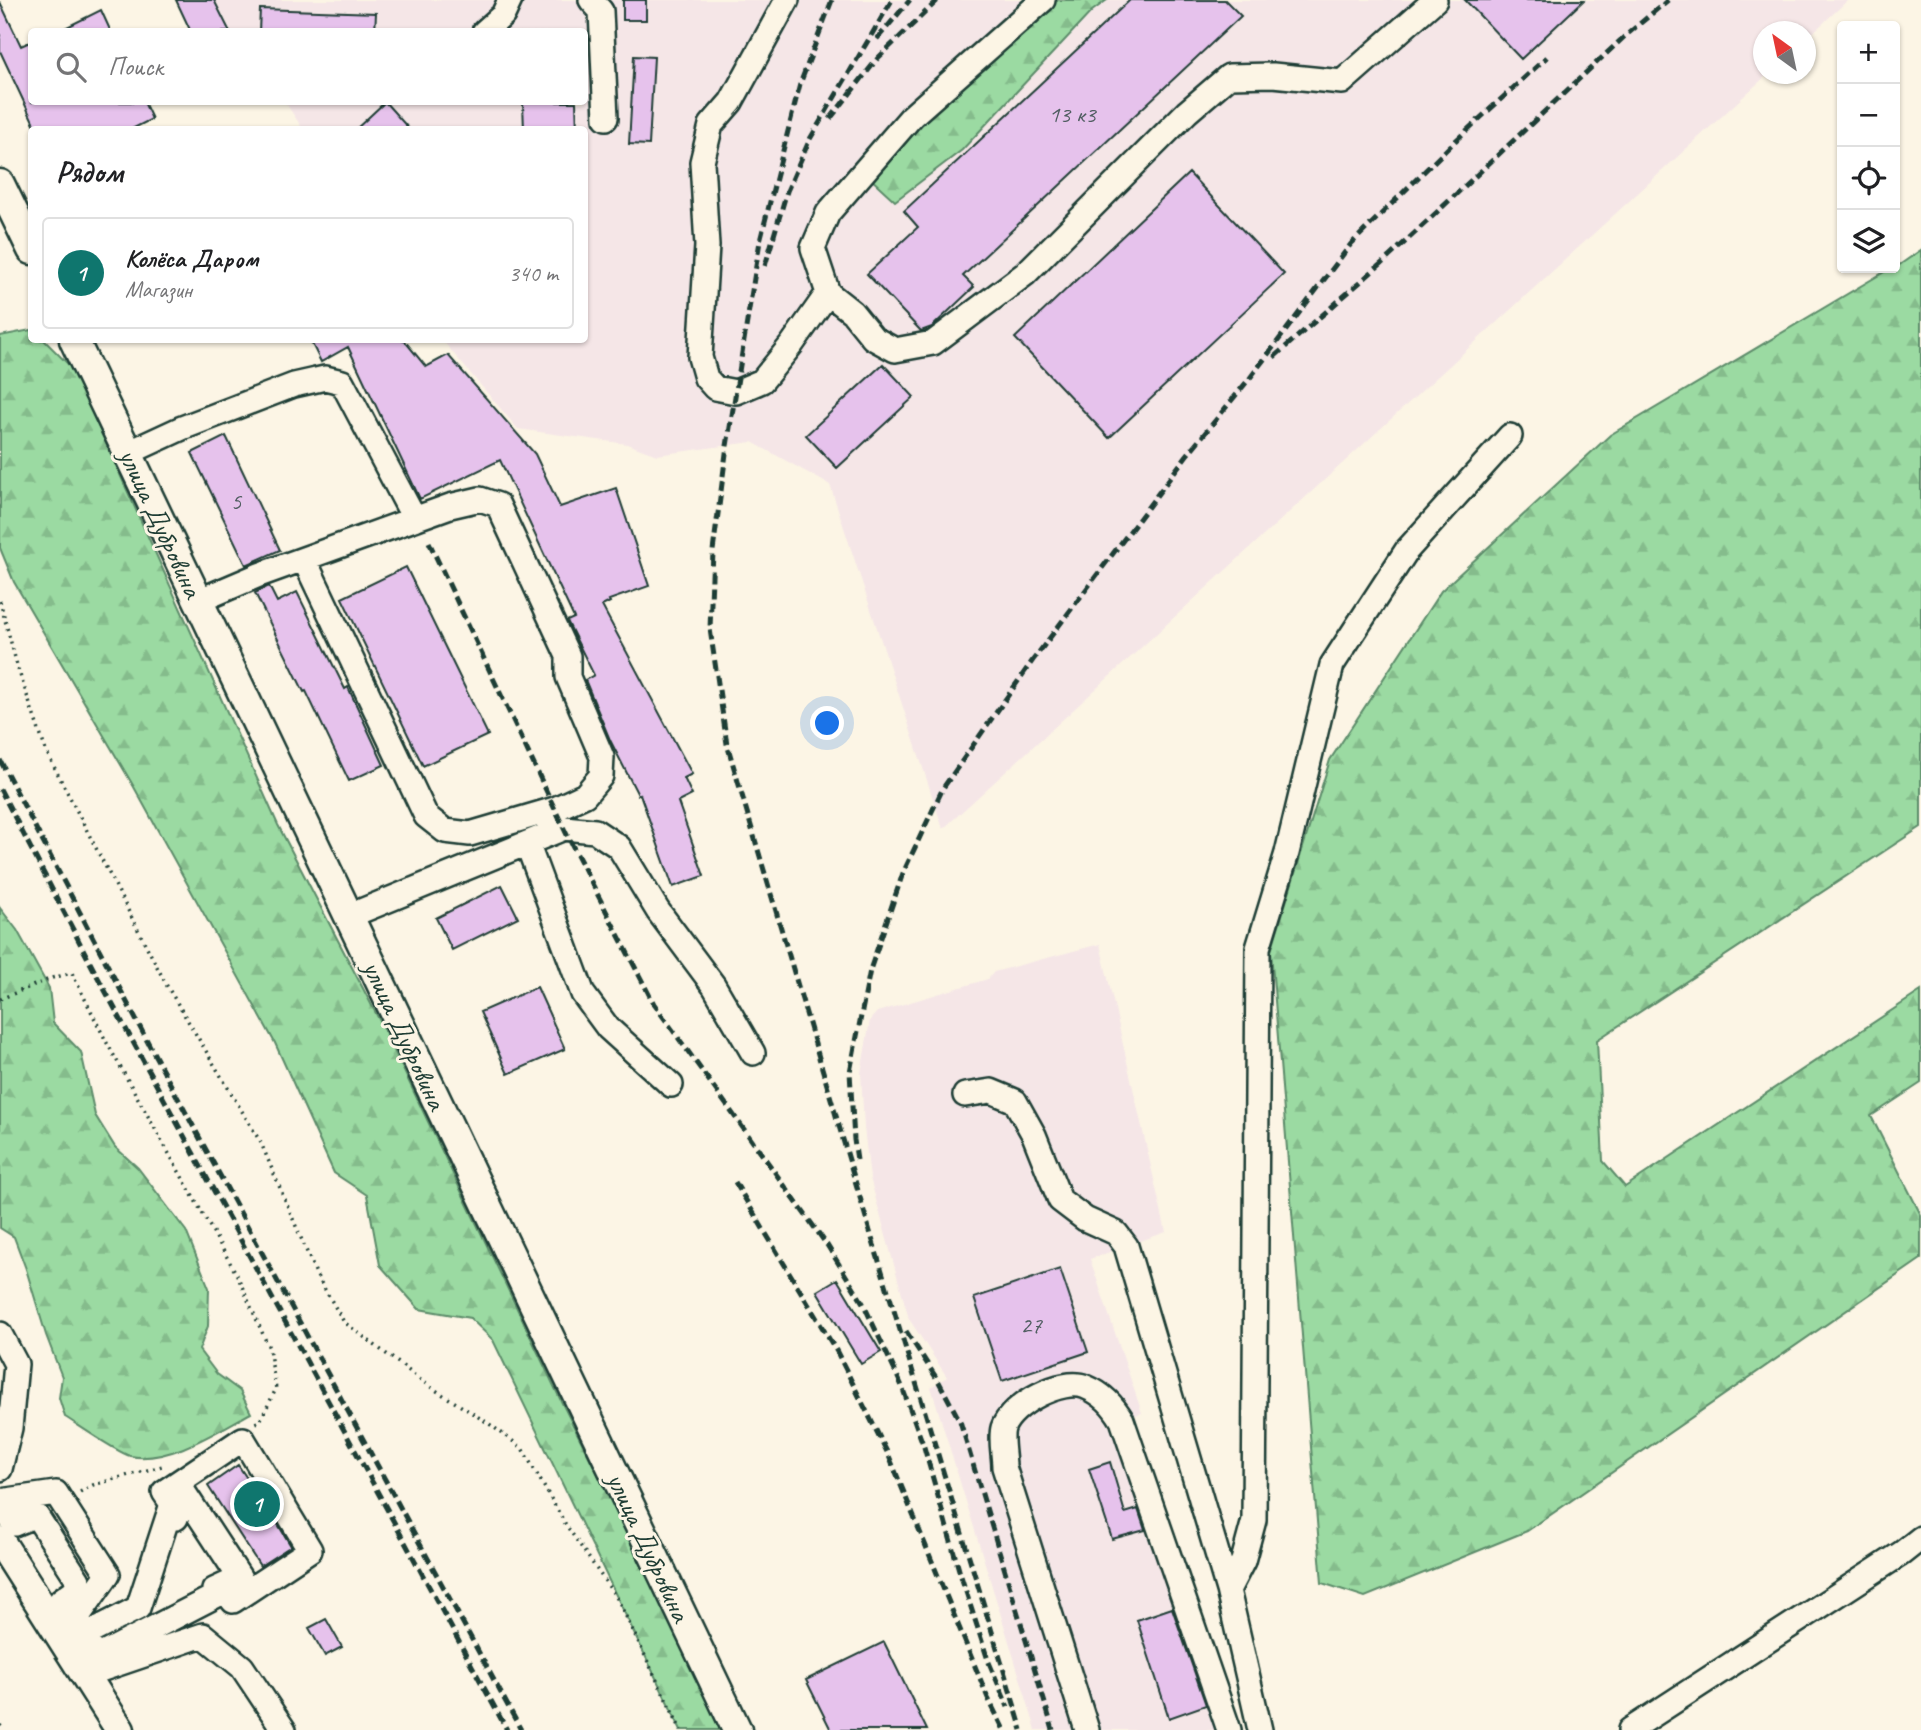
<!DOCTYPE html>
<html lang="ru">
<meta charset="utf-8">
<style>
:root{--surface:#fff;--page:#f2f2f2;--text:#202124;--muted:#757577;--line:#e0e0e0;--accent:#0f766e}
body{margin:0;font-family:Caveat,sans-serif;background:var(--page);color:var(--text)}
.controls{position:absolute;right:21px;top:21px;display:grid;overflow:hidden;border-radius:7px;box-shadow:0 2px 5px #0004}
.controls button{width:63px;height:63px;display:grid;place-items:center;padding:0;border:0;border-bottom:2px solid var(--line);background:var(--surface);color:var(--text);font:35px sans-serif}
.compass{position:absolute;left:1753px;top:21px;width:63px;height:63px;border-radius:50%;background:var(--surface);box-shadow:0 2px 5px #0004;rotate:327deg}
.you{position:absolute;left:828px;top:724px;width:24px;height:24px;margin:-18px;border:5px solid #fff;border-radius:50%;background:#1a73e8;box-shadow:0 0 0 10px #1a73e833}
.badge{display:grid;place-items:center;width:46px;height:46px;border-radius:50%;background:var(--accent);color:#fff;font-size:23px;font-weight:700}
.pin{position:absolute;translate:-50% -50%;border:4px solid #fff;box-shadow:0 2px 7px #0006}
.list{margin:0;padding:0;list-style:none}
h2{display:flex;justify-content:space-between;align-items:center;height:91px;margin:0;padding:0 28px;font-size:30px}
h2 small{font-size:23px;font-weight:400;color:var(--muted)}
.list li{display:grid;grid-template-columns:46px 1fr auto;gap:21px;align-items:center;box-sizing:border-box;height:112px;margin:0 14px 14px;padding:0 14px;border:2px solid var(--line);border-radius:7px}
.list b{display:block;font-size:26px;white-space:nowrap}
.list p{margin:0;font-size:23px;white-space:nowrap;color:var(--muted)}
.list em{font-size:23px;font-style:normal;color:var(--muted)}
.icon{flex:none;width:38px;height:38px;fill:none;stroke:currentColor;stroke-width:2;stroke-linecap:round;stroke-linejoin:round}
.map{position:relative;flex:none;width:1921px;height:1730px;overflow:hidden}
.search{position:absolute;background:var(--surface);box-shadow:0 2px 5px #0004;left:28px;top:28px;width:560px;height:77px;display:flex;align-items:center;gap:18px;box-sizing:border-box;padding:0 24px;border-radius:7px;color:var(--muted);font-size:26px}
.panel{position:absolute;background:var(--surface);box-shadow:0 2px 5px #0004;left:28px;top:126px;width:560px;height:217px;border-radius:7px}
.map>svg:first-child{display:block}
.built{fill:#f5e6e7}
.forest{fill:url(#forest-firs);stroke:#5d8c6b;stroke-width:2}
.building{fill:#e6c2ec;stroke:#1f3d34;stroke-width:2}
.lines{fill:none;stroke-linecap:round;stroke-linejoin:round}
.minor-casing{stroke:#1f3d34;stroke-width:28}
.major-casing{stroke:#1f3d34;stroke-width:33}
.path{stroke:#1f3d34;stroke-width:3.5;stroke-dasharray:2 5;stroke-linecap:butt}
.minor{stroke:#fcf5e5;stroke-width:23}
.major{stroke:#fcf5e5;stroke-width:28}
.rail{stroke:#1f3d34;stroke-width:5;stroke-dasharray:10 5;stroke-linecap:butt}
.labels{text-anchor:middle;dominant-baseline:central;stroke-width:6;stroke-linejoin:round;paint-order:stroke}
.number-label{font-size:24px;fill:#515e62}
.street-label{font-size:28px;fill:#1f3d34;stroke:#fcf5e5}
</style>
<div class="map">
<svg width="1921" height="1730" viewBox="0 0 1921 1730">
<defs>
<pattern id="forest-firs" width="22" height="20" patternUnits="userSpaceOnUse" patternTransform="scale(1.75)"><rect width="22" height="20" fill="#9bdaa2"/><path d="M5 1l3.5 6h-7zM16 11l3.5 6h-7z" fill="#85bc8c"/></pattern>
</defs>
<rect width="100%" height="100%" fill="#fcf5e5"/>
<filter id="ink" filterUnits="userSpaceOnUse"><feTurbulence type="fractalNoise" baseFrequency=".0143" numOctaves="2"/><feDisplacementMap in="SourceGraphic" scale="14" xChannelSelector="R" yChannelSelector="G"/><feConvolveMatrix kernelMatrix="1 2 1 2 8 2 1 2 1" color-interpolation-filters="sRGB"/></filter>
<g filter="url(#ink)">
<!-- built -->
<path class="built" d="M 214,0 L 1848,0 L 1806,39 L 1806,32 L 1764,32 L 1764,74 L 1768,74 L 943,829 L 830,485 L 752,442 L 657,455 L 627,444 L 518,429 L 442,340 L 584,340 L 584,130 L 303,129 L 285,102 L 584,102 L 584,32 L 230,31 Z
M 1100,944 L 1166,1232 L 1090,1259 L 1142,1413 L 1131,1416 L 1220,1730 L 1036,1730 L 931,1387 L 947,1377 L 909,1319 L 870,1178 L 864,1128 L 861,1073 L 870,1020 L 877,1012 L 988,979 L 994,972 Z"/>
<!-- forest -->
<path class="forest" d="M 1052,0 L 1107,0 L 1092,11 L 962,150 L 895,201 L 870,178 L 919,120 Z
M 1921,250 L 1921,827 L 1597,1040 L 1603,1161 L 1625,1187 L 1921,991 L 1921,1083 L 1871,1116 L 1921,1215 L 1921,1259 L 1527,1531 L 1365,1597 L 1322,1583 L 1271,951 L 1330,760 L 1441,591 L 1610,435 L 1891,268 L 1895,268 Z
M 31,330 L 32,340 L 44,340 L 72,368 L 278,825 L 382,1025 L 563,1405 L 727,1730 L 681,1730 L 493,1340 L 470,1318 L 419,1309 L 380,1265 L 367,1195 L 334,1173 L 275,1043 L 134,787 L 14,582 L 0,548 L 0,336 Z
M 0,908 L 17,930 L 49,988 L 53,1023 L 81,1052 L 95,1115 L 115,1147 L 138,1168 L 186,1231 L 209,1288 L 208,1326 L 199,1350 L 217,1374 L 240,1391 L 251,1413 C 219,1430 169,1464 130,1456 C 118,1453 78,1425 65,1417 L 59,1398 L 62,1377 L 46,1335 L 26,1269 L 14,1237 L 0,1228 Z"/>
<!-- building -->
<path class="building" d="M 176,0 L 214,0 L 230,32 L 191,32 Z
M 623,0 L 646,0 L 646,20 L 623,20 Z
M 1130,0 L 1225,0 L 1241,16 L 963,276 L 974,287 L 932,327 L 921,331 L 867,274 L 918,227 L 904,211 Z
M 1465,0 L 1584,0 L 1521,59 Z
M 0,2 L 21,46 L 32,41 L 32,102 L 144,102 L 152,119 L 130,130 L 37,130 L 0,51 Z
M 260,9 L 376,13 L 375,32 L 259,32 Z
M 101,10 L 111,32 L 57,32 Z
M 634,56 L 654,57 L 649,145 L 629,144 Z
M 385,102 L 410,130 L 355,130 Z
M 523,102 L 576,102 L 577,130 L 524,130 Z
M 1189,173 L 1284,274 L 1109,438 L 1015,338 Z
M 310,340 L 404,340 L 426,367 L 448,355 L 535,454 L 560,507 L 616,488 L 649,586 L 609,600 L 610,602 L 602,606 L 692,774 L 684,778 L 692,795 L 678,802 L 704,876 L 673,887 L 640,794 L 638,795 L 610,740 L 585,680 L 594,675 L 567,621 L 574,618 L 500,460 L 420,499 L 348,347 L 321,362 Z
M 883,364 L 914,397 L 837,468 L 806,435 Z
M 226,436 L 280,550 L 246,565 L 192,453 Z
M 406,567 L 488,735 L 423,766 L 342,598 Z
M 269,586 L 277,602 L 297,592 L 345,689 L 348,687 L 384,765 L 349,781 L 306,691 L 304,692 L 255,593 Z
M 502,885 L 518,917 L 452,950 L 436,918 Z
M 537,987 L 565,1049 L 508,1074 L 480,1012 Z
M 1060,1269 L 1088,1352 L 1002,1381 L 974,1298 Z
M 837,1279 L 881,1352 L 861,1364 L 817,1291 Z
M 1110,1462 L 1125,1513 L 1138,1509 L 1145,1530 L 1112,1539 L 1089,1469 Z
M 238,1465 L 263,1502 L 264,1501 L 291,1546 L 260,1566 L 208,1486 Z
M 1172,1608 L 1206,1705 L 1169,1718 L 1137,1620 Z
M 326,1619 L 342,1647 L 325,1656 L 309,1628 Z
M 884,1642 L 927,1730 L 831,1730 L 806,1680 Z"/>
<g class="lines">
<defs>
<path id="minor" d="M 591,0 L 601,11 L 606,118
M 787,0 L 731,102 L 711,125 L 702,162 L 707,246 L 700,357 L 706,378 L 715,388 L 736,392 L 762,381 L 792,344 L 828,293
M 1043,0 L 912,116 L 828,213 L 813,248 L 828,293 L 852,312 L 873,338 L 895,350 L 933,343 L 1025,274 L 1187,112 L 1229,76 L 1273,75 L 1342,82 L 1435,0
M 484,32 L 503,15 L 510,0
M 128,453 L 182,428 L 294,385 L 325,378 L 342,382 L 414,518
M 198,601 L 259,575 L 450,506 L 480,499 L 498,505 L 568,656 L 568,677 L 602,757 L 601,776 L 585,795 L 555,809 L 470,834 L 445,831 L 426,816 L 304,559
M 527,843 L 583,994 L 608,1028 L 671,1085
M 349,916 L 564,828 L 595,831 L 619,847 L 658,911 L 714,986 L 753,1053
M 965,1095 L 991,1091 L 1015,1101 L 1034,1135 L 1060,1200 L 1085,1219 L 1116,1233 L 1126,1246 L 1228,1590 L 1260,1730
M 0,1334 L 16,1364 L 10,1428 L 0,1469
M 243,1439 L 310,1550 L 233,1601 L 227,1590 L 97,1657 L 83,1636 L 138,1608 L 172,1504 L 164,1492 Z
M 0,1501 L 56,1493 L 108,1574 L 75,1621 L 61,1600 L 75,1590 L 78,1580 L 36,1515 L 14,1524 L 0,1502
M 176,1518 L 185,1494 L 240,1578 L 214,1590
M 1228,1590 L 1243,1561 L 1254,1520 L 1258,948 L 1287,853 L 1332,665 L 1407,550 L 1510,436
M 91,1673 L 203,1635 L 242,1667 L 284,1730
M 1087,1730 L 1004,1467 C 1004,1456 1000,1438 1003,1428 C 1011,1404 1063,1377 1086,1387 C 1103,1394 1113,1405 1122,1420 L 1229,1730
M 1630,1730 L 1902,1553 L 1921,1538"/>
<path id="major" d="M 0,184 L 32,250
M 74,340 L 737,1730
M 0,1541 L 120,1730"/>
</defs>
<!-- minor casing -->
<use href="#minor" class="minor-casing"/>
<!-- major casing -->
<use href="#major" class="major-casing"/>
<!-- path -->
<path class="path" d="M 0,601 L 18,669 L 46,751 L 167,986 L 261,1143 L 317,1276 L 344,1322 L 429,1386 L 488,1423 L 522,1448 L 566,1525 L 618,1600 L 681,1730
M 0,999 L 52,978 L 72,973 L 107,1043 L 237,1275 L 269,1348 L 276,1389 L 260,1421 L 255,1423
M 80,1492 L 93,1485 L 162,1466
M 0,1725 L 3,1730"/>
<!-- minor -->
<use href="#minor" class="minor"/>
<!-- major -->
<use href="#major" class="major"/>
<!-- rail -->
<path class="rail" d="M 832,0 L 800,84 L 760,241 L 727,446 L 713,551 L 710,629 L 727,744 L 871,1235 L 1022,1730
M 877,39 L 910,0
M 830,119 L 878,58 L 938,0
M 765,266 L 787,191 L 810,139 L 892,0
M 1274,357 L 1389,257 L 1624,37 L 1668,0
M 429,542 L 568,837 L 654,1004 L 827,1245 L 863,1303 L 901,1384 L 924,1447 L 959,1570 L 988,1660 L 1008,1707
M 0,760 L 153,1052 L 521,1730
M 0,789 L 95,972 L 507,1730
M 857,1160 L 854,1140 L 850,1072 L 870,970 L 903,873 L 943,788 L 1033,660 L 1187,455 L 1250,378 L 1351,244 L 1453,143 L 1547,57
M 735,1182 L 837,1352 L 889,1456 L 988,1698 L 1004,1730
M 906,1331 L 939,1382 L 960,1421 L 1053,1730"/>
</g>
</g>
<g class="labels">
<!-- number labels -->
<g class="number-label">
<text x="1072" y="114">13 к3</text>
<text x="236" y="501">5</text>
<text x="1031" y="1325">27</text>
</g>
<!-- street labels -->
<g class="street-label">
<text transform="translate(161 523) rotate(65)">улица Дубровина</text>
<text transform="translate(405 1035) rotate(65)">улица Дубровина</text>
<text transform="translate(649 1547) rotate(65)">улица Дубровина</text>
</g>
</g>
</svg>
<div class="controls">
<button>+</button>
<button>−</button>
<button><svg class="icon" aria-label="locate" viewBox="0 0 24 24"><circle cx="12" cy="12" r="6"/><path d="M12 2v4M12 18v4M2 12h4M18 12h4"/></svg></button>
<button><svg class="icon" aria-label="layers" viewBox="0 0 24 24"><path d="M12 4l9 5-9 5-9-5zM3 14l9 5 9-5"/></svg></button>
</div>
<svg class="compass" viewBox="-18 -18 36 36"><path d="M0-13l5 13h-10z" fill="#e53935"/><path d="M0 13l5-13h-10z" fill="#757577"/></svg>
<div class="you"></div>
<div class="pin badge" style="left:257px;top:1504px">1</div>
<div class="search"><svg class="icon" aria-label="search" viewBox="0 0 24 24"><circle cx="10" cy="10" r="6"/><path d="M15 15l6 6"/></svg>Поиск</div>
<section class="panel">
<h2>Рядом<small></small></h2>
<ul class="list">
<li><span class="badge">1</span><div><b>Колёса Даром</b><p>Магазин</p></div><em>340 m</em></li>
</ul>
</section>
</div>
